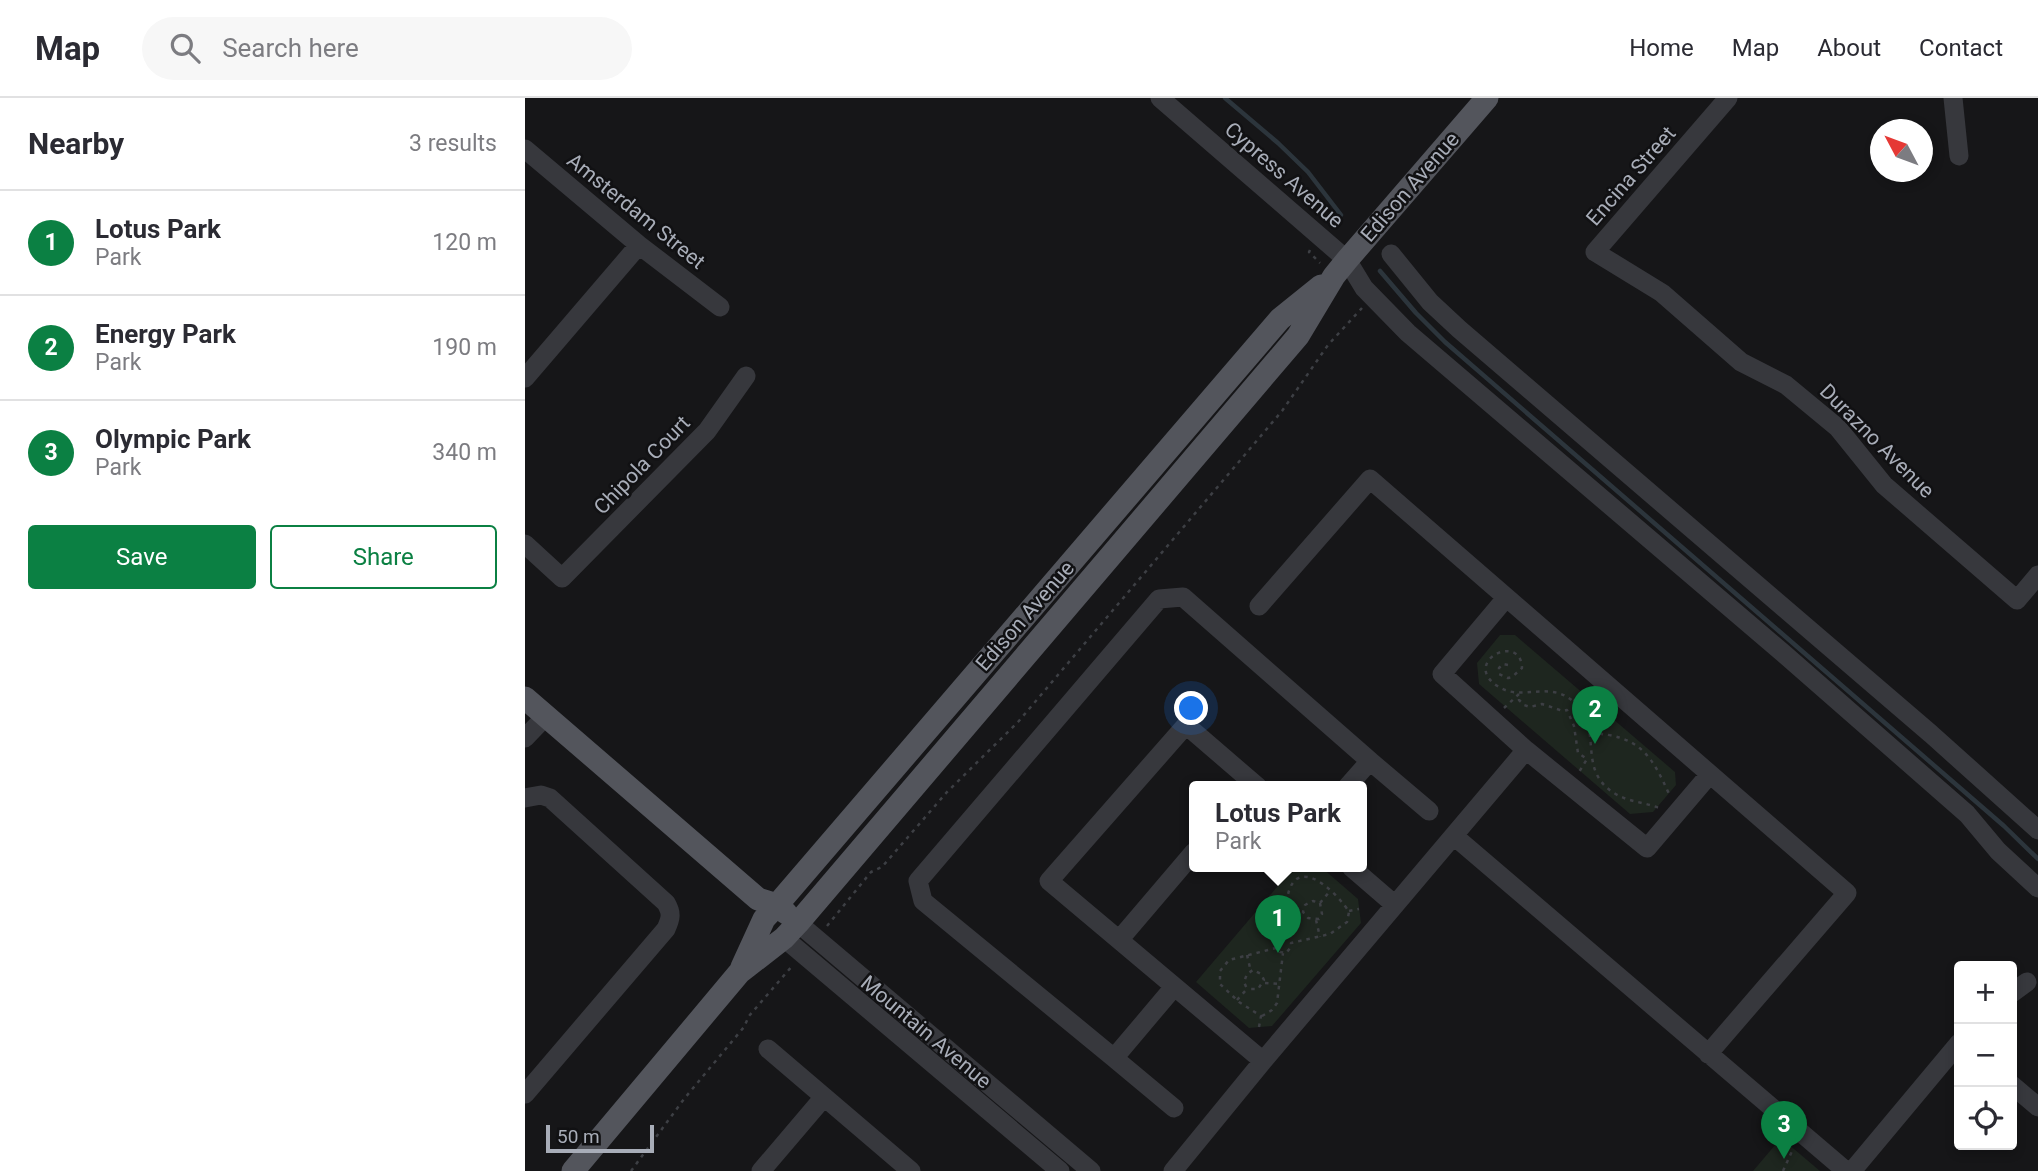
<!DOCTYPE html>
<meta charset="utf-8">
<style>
:root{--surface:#fff;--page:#f7f7f7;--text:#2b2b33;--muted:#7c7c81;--line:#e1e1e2;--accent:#0b8043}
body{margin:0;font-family:Roboto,sans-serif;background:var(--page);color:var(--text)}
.controls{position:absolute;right:21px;bottom:21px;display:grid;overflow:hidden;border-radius:7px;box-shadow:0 4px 10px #0003}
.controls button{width:63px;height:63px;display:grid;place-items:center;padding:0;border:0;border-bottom:2px solid var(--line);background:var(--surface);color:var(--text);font:35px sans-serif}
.compass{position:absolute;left:1345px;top:21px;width:63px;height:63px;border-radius:50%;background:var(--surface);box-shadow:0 4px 10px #0003;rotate:311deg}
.scale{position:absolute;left:21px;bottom:18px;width:108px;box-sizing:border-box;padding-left:7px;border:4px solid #a8adb8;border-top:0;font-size:19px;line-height:24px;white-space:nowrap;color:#a8adb8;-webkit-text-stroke:5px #111113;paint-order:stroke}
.you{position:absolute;left:667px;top:611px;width:24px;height:24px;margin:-18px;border:5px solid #fff;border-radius:50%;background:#1a73e8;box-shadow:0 0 0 10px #1a73e833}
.badge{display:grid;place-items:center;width:46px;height:46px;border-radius:50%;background:var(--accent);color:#fff;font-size:23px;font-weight:700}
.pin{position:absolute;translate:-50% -58px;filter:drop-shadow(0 2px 4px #0008)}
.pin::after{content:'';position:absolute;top:37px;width:24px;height:21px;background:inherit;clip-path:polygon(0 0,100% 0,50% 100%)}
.popup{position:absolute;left:664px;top:683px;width:178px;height:91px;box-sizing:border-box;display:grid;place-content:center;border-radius:7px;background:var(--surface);filter:drop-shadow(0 2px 5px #0005);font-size:23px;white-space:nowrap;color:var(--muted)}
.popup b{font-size:26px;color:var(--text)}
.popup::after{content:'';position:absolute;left:50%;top:100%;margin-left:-14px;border:14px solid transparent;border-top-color:var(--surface)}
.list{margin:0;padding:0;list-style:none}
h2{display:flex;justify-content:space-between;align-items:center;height:91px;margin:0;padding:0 28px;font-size:30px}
h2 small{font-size:23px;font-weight:400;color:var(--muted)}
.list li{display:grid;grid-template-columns:46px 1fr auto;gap:21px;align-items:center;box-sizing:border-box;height:105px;padding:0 28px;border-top:2px solid var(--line)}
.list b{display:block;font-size:26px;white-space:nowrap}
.list p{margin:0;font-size:23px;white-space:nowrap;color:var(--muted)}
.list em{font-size:23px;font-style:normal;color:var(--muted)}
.actions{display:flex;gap:14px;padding:21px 28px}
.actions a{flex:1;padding:16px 0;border:2px solid var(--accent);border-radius:7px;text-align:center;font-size:24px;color:var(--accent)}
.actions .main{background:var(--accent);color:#fff}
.icon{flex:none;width:38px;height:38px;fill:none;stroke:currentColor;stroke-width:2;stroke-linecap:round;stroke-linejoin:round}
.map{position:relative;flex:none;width:1513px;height:1073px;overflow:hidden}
header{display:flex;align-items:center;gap:42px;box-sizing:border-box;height:98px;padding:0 35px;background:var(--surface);border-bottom:2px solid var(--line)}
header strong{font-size:33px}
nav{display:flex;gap:38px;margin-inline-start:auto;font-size:24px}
.search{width:490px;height:63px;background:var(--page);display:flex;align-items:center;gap:18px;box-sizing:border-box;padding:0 24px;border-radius:38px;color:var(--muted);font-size:26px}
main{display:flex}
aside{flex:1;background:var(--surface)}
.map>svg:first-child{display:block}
.green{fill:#1e261f}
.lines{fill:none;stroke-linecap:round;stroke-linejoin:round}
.stream{stroke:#2c353c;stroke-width:4.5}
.path{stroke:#3d3f44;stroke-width:2.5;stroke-dasharray:3.5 5;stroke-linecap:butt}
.minor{stroke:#37383d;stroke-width:19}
.major{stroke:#53555c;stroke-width:23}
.labels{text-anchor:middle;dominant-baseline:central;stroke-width:5;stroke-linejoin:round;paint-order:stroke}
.street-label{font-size:21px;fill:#a8adb8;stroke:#111113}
</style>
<header>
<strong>Map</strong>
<div class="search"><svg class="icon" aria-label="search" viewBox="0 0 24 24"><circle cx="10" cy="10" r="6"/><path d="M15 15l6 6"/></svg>Search here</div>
<nav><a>Home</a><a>Map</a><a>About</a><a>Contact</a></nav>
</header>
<main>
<aside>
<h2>Nearby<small>3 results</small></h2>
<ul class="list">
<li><span class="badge">1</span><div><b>Lotus Park</b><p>Park</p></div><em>120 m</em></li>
<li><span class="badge">2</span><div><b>Energy Park</b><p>Park</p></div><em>190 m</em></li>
<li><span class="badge">3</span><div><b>Olympic Park</b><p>Park</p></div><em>340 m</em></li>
</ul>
<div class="actions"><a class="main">Save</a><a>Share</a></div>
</aside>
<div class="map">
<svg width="1513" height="1073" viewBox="0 0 1513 1073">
<rect width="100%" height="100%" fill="#161618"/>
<!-- green -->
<path class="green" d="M 975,537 L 990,537 L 1150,674 L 1151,687 L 1128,714 L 1105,716 L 954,586 L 952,565 Z
M 769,769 L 796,769 L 833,801 L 836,825 L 747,928 L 724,930 L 671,884 Z
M 1256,1040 L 1295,1073 L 1228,1073 Z"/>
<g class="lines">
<!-- stream -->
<path class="stream" d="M 700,0 L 753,45 L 783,74 L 816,117
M 855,173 L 891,215 L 920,244 L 1479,728 L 1513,761"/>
<!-- path -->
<path class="path" d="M 785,152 L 784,154 L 795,165
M 983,567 L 978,566 L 974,570 L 974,576 L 983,580 L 987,579 L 997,570 C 996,533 934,565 974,589 C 998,604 1025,581 1050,605 C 1079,631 1051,671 1089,695 C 1103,704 1119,704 1134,710
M 1049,603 L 1059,593
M 979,610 L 994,596 L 994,602 L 999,607 L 1005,609 L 1017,606 L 1038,613 L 1042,612 L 1049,628 L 1053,655 L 1062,661 L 1054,674
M 1066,635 C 1115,638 1126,656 1145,698
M 795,805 L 797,816 L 794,821 L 783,820 L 778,814 L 780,807 L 788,803 L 795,805 L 805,793
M 762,810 L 779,811
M 824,813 L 834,811
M 791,822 L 795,839
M 302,828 L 346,774 L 357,769 L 422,694 L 493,624 L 757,313 L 803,247 L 837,210
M 722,857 L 726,874
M 740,885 L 754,886
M 712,902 L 722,891 L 719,884 L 722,876 L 728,872 L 736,876 L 739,882 L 733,891 L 722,891
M 737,918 L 747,912 L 752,905 L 758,855
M 734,929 L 736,918 L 714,904 L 695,886 L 695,873 L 704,862 L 751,850 L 755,854 L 761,855 L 766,849 L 766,845 L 805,836 L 822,824 L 824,814 C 816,800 778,759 765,790 C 759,805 761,825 760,840 L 751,843 L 751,850
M 106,1073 L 159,1001 L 219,929 L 224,918 L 268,867
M 1258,1073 L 1268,1051"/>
<!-- minor -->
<path class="minor" d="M 635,0 L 822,162 L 839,190 L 883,235 L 1258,555 L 1442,716 L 1473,753 L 1513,790
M 1203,0 L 1070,154 L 1137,195 L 1216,264 L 1261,287 L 1313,330 L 1359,387 L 1492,502 L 1513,477
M 1428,0 L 1434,58
M 0,51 L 114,147 L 195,209
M 866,156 L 905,204 L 934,231 L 1406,636 L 1513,732
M 0,280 L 114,147
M 0,446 L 37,480 L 182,333 L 221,278
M 981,500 L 917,576 L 1001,652 L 1122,750 L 1185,676
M 734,508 L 845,381 L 1322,795 L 1183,956
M 0,640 L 21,618
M 845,663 L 904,713
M 733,689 L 661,627 L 524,783 L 738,963
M 0,700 L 16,697 L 25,700 L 141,805 C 147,815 146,820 141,831 L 0,996
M 929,738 L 1321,1073
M 826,769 L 870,807
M 273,825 L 566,1073
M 259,840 L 535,1073
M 594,842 L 669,754
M 649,889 L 589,960 L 398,803 L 393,783 L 634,501 L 658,499 L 845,663 L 822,689
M 1487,895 L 1502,884
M 243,951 L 386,1073
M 589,960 L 649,1010
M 1487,987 L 1513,1009
M 236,1073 L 299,999
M 648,1073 L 738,963 L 1001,652
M 1327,1073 L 1434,945"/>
<!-- major -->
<path class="major" d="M 0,600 L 233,801 L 252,807 L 261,815
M 217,869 L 239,821 L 252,807 L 755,221 L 796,188
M 48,1073 L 214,875 L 259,840 L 273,825 L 773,238 L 809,178 L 822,162 L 962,0"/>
</g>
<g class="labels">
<!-- street labels -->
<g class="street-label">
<text transform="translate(759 77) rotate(41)">Cypress Avenue</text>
<text transform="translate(1106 78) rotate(-49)">Encina Street</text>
<text transform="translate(885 89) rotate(-49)">Edison Avenue</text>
<text transform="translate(111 113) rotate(39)">Amsterdam Street</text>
<text transform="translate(1352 343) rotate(45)">Durazno Avenue</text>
<text transform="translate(117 367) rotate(-46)">Chipola Court</text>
<text transform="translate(500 518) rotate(-49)">Edison Avenue</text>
<text transform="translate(401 934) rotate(40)">Mountain Avenue</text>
</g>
</g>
</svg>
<div class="controls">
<button>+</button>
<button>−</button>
<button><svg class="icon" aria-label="locate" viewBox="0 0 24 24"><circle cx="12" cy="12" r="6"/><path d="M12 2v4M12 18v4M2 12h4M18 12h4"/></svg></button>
</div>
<svg class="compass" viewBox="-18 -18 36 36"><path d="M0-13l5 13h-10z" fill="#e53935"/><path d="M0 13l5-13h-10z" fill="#7c7c81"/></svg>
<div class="scale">50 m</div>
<div class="you"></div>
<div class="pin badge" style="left:753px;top:855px">1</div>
<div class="popup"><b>Lotus Park</b>Park</div>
<div class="pin badge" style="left:1070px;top:646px">2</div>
<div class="pin badge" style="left:1259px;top:1061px">3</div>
</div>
</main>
